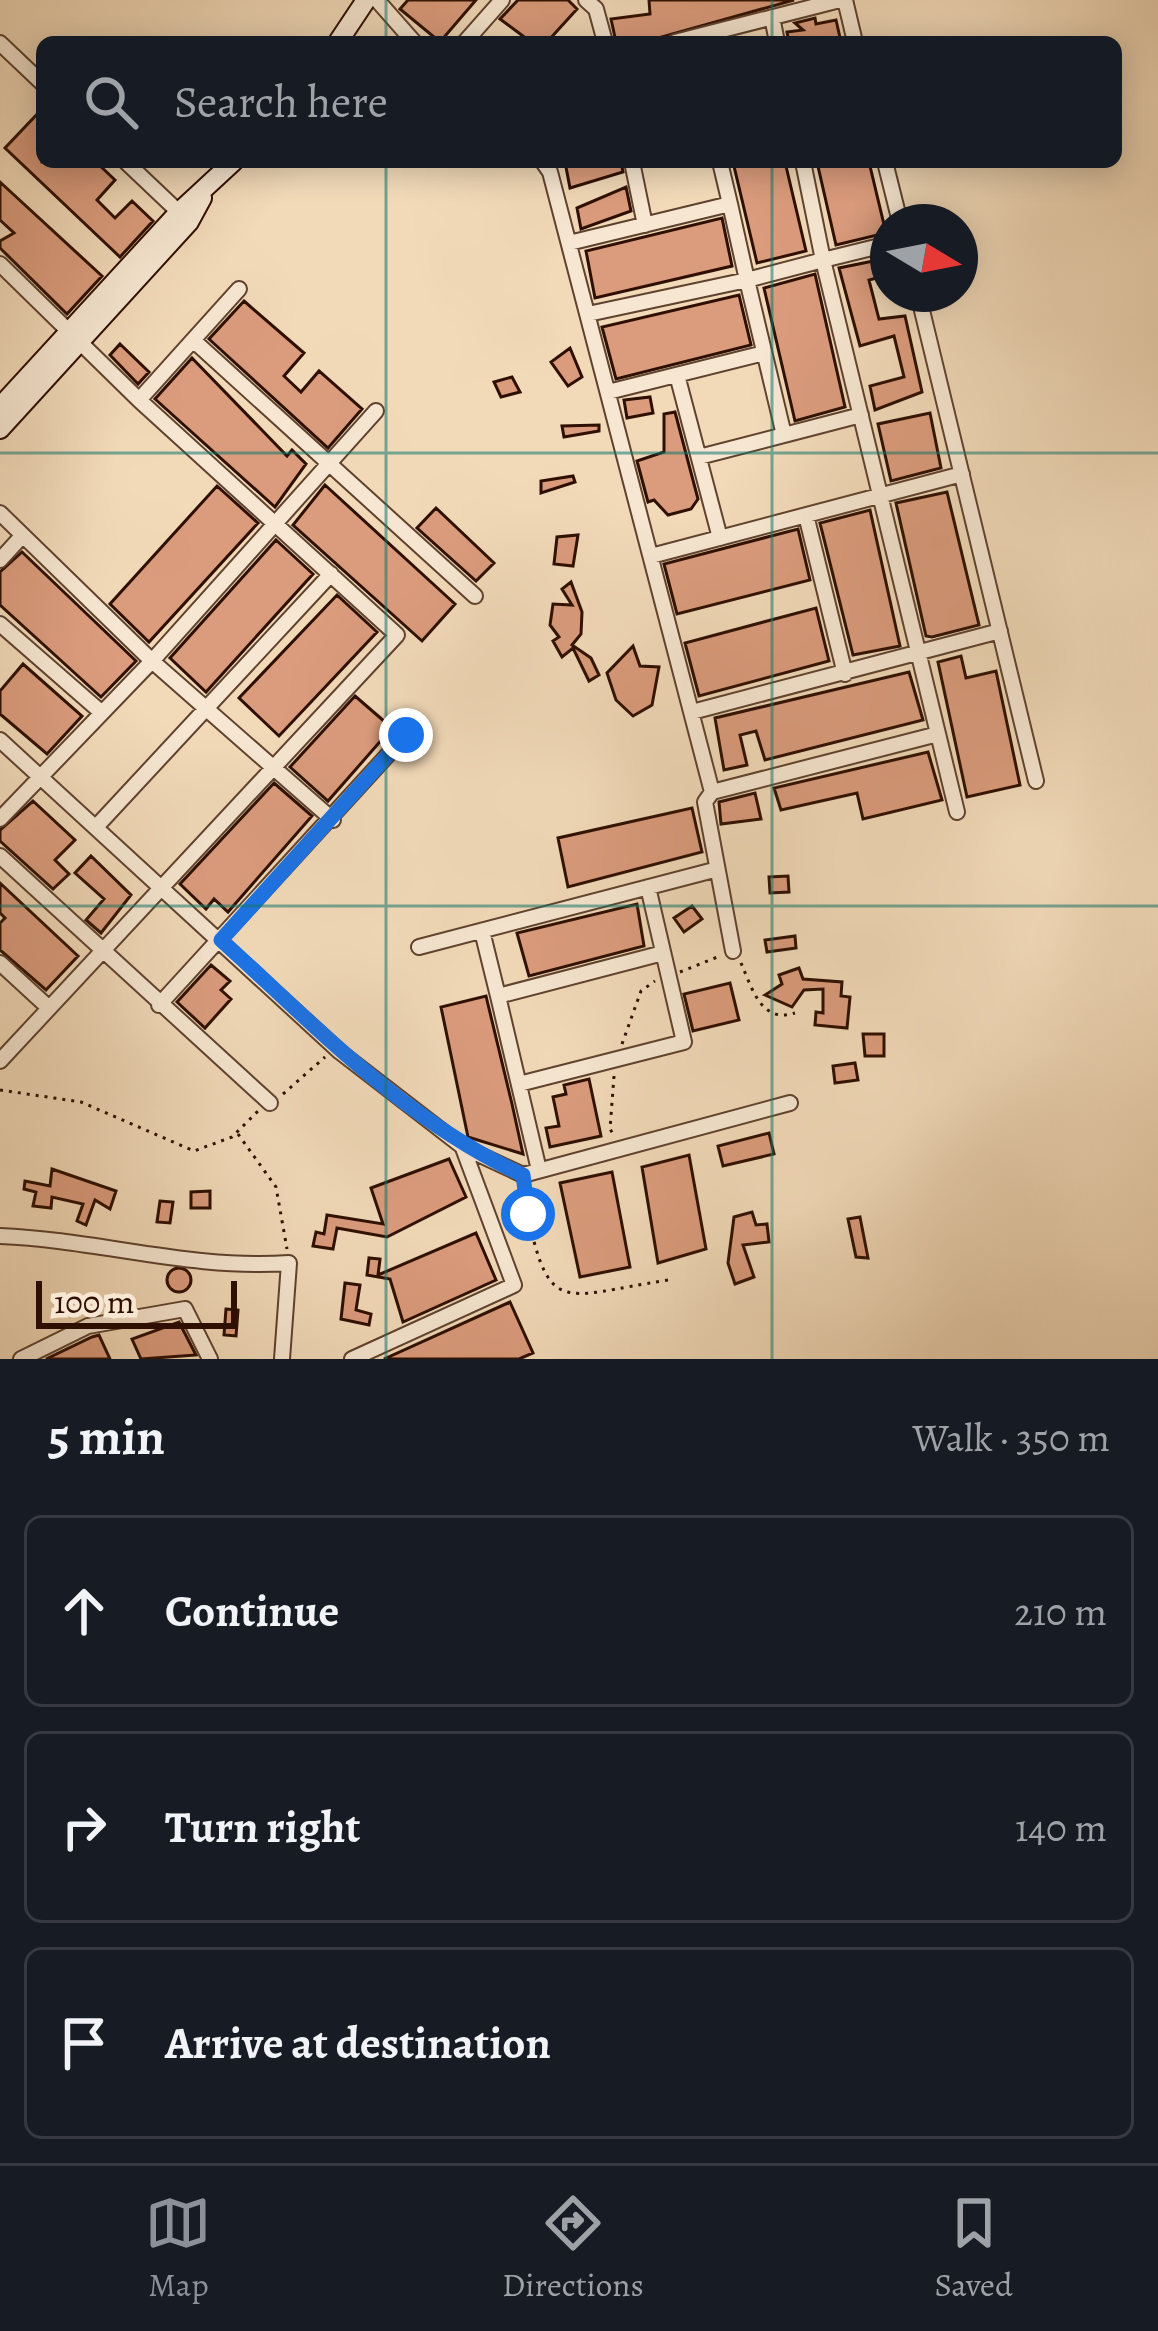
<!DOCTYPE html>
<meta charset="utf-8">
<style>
:root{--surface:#171b24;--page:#20242c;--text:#f1f3f6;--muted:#9ea1a6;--line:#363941;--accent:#8c9099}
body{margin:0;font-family:Alegreya,serif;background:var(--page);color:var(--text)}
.compass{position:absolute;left:870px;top:204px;width:108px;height:108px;border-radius:50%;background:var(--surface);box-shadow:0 6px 30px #0003;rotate:100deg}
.scale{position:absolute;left:36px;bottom:30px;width:201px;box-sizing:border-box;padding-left:12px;border:6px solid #2e0f00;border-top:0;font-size:33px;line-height:42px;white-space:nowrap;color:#2e0f00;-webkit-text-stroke:9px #f7e7d2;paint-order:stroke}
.stop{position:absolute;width:36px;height:36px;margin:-27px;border:9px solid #1a73e8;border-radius:50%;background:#fff}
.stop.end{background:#1a73e8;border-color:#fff;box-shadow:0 3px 12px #0008}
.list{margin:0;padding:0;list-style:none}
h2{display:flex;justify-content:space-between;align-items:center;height:156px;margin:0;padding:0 48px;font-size:51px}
h2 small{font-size:39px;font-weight:400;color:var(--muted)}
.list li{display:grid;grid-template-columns:78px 1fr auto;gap:36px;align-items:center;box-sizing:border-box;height:192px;margin:0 24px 24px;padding:0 24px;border:3px solid var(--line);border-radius:18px}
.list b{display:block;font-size:45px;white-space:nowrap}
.list em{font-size:39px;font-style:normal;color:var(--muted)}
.icon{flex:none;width:66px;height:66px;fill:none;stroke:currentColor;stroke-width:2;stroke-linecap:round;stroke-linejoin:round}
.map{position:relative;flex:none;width:1158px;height:1359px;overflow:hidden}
.search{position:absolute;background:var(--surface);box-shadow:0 6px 30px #0003;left:36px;right:36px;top:36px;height:132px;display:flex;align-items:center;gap:30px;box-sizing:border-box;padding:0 42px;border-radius:18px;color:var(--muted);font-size:45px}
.sheet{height:804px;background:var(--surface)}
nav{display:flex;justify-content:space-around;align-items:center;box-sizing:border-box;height:168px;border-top:3px solid var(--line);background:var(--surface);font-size:33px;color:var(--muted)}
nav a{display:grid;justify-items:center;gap:6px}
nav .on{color:var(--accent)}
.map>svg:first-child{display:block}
.building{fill:#db9c7d;stroke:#2e0f00;stroke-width:3}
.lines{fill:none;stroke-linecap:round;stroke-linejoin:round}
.street-casing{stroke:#5f422e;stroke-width:18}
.secondary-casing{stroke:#2e0f00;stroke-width:22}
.path{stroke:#2e0f00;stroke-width:3;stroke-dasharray:3 6;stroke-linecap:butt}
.street{stroke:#f7e7d2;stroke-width:14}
.secondary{stroke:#f7e7d2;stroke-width:18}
.route{stroke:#1a73e8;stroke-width:15}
.grid{fill:none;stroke:#0f766e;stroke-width:3;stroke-opacity:0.55}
</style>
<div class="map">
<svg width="1158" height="1359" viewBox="0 0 1158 1359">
<rect width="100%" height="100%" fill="#f2dab9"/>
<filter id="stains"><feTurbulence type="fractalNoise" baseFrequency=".00167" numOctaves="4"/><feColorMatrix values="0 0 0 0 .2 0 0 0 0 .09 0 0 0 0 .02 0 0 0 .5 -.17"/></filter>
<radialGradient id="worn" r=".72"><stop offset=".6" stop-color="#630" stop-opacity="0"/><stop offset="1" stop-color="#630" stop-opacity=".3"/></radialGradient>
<!-- building -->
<path class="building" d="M 408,0 L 476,0 L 440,42 L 400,9 Z
M 518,0 L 568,0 L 577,9 L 547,42 L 531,42 L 500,19 Z
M 649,0 L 794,0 L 644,42 L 616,42 L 611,19 L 650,14 Z
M 815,18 L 816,24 L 836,20 L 841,42 L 789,42 L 787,32 L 803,30 L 795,23 Z
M 42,109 L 42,162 L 96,162 L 115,180 L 97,200 L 115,218 L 132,201 L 153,221 L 120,257 L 5,148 Z
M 565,162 L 621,162 L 623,172 L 570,188 Z
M 733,162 L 785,162 L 806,251 L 757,263 Z
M 817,162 L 869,162 L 886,233 L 836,245 Z
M 0,182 L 102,276 L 67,314 L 0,248 L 0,241 L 14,233 L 0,220 Z
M 626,187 L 631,211 L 581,229 L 577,208 Z
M 722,218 L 732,266 L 595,298 L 586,251 Z
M 888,258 L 888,275 L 869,280 L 879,319 L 905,316 L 922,392 L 875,410 L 870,386 L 904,377 L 894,336 L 860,346 L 839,268 Z
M 815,274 L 845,407 L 795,421 L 764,288 Z
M 739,295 L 751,345 L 616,379 L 602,327 Z
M 244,301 L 304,353 L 284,376 L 301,392 L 319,371 L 362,409 L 328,448 L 209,339 Z
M 120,344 L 149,372 L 138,384 L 110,355 Z
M 570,348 L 582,377 L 568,386 L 551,362 Z
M 192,358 L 287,456 L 292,450 L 306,464 L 275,507 L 155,399 Z
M 512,377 L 520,392 L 501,397 L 494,382 Z
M 650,397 L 653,413 L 627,418 L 624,400 Z
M 675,412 L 698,499 L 691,509 L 668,515 L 654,500 L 648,502 L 637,461 L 664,452 L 664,414 Z
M 930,413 L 941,468 L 891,481 L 878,424 Z
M 599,425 L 599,431 L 564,437 L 562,426 Z
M 573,476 L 575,482 L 541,493 L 541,481 Z
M 325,485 L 455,604 L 422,641 L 293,525 Z
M 217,486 L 258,523 L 149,642 L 110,604 Z
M 947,492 L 979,625 L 932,637 L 926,636 L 896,503 Z
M 436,508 L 494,563 L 476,581 L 417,528 Z
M 870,510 L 900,646 L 853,655 L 820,523 Z
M 798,529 L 810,580 L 677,614 L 664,564 Z
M 578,535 L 573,566 L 554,564 L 557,537 Z
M 276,540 L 313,574 L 206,692 L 170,658 Z
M 22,552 L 136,661 L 101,697 L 0,605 L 0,572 Z
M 571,582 L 582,612 L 581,634 L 572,645 L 591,658 L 599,675 L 589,681 L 573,648 L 562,657 L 553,641 L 559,637 L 550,625 L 553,604 L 572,605 L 562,589 Z
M 337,595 L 377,632 L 279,736 L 239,698 Z
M 816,608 L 829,661 L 699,696 L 685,643 Z
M 633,646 L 640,666 L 659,667 L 652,705 L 633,716 L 616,700 L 607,673 Z
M 961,656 L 966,678 L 996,671 L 1020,785 L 967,797 L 938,662 Z
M 23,664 L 82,716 L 47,754 L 0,714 L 0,691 Z
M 909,672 L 923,720 L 765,760 L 756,731 L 740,735 L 747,765 L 724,770 L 715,718 Z
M 355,696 L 392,728 L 328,801 L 290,767 Z
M 928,752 L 942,800 L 863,819 L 857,793 L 781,810 L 774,788 Z
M 274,783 L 312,816 L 228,912 L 214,899 L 206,909 L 180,884 Z
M 755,793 L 761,819 L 721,824 L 719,802 Z
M 33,801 L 75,840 L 55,860 L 69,874 L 53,889 L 0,841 L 0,830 Z
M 692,808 L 702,852 L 568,887 L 558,838 Z
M 91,856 L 131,895 L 101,933 L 86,920 L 104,899 L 75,873 Z
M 788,876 L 789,892 L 770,893 L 769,877 Z
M 0,883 L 78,956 L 46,990 L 0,950 L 0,923 L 5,918 L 0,913 Z
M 637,904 L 644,946 L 529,976 L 517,933 Z
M 692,906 L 702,919 L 684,932 L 674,918 Z
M 795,936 L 796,948 L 767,952 L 765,940 Z
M 211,965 L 230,981 L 221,990 L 231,999 L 205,1028 L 177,1002 Z
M 799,968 L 803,979 L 842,982 L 841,996 L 850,997 L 847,1028 L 815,1025 L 816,1012 L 823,1013 L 823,989 L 804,990 L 792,1007 L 765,995 L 782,984 L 779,975 Z
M 730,983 L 739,1020 L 693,1031 L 684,994 Z
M 486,996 L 512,1104 L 523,1154 L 468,1137 L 441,1007 Z
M 863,1034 L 884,1034 L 884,1056 L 865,1056 Z
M 855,1063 L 858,1080 L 835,1083 L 833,1066 Z
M 589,1079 L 601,1136 L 550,1147 L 546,1128 L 559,1126 L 553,1097 L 566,1094 L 564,1085 Z
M 769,1133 L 774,1154 L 723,1166 L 718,1146 Z
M 689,1155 L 706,1249 L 658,1263 L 642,1167 Z
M 449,1159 L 466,1197 L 387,1237 L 337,1228 L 333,1249 L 313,1246 L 316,1232 L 324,1234 L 327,1215 L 383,1224 L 371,1188 Z
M 52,1169 L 116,1191 L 110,1209 L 95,1200 L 86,1225 L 77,1221 L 83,1204 L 52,1197 L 51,1208 L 33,1206 L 36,1192 L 24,1189 L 25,1181 L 50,1186 Z
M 612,1172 L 630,1267 L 580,1277 L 560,1183 Z
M 210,1191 L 210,1208 L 191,1208 L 191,1192 Z
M 160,1201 L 173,1202 L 170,1223 L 157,1222 Z
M 752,1212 L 756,1225 L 767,1224 L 769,1242 L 743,1245 L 754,1277 L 735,1284 L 728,1263 L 734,1217 Z
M 860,1217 L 868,1258 L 856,1257 L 848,1219 Z
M 476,1233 L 496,1280 L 403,1322 L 390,1279 L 367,1275 L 369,1258 L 380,1259 L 378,1275 Z
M167 1280a12 12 0 1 1 24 0a12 12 0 1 1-24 0Z
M 345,1283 L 360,1285 L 356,1310 L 371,1314 L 369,1325 L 341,1319 Z
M 510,1302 L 533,1353 L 519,1359 L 384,1359 Z
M 226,1309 L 238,1310 L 236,1336 L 224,1335 Z
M 179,1322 L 196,1355 L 141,1359 L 132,1339 Z
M 99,1335 L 110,1359 L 46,1359 L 92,1337 Z"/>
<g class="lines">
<defs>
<path id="street" d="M 377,0 L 414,42
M 586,0 L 596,9 L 605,42
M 845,0 L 855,42
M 772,17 L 777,42
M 465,42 L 502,0
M 675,42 L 840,0
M 0,43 L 42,83
M 126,162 L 185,218
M 543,162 L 550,172 L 712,792 L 705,802 L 733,951
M 632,162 L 645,225
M 720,162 L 730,204
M 803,162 L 823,260 L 747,280 L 784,435 L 861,415
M 885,162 L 900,222
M 569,243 L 730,204 L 747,280 L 588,314
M 888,244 L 823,260 L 957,812
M 0,264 L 139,400 L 397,635 L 0,1061
M 918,294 L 1036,781
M 193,340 L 475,596
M 677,375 L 720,538
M 608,392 L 764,353
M 139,400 L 239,289
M 699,457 L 784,435
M 0,513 L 152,661 L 0,819
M 806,515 L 845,674
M 651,556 L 962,474
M 0,560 L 22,536
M 0,624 L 102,713
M 692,712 L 1000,631
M 0,740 L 340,1052 L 463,1147 L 523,1175 L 790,1103
M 712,792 L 938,734
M 333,820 L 152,661 L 376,411
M 96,827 L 331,574
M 0,856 L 270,1103
M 482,931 L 498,996 L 663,953
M 419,947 L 714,870
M 0,963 L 49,1008
M 498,996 L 539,1170
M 159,1005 L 406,735
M 519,1084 L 684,1042 L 648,887
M 0,1236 C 98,1240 191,1270 289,1263 L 282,1359
M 21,1359 L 88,1326 L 185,1309 L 210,1359
M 352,1359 L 514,1285 L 463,1148"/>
<path id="secondary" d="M 338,42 L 366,0
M 0,407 L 179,212 L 233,162
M 0,429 L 189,222 L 202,198"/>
</defs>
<!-- street casing -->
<use href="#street" class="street-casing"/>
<!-- secondary casing -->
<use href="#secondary" class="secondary-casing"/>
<!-- path -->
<path class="path" d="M 741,963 C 752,988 761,1024 795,1013
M 680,972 L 720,956
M 622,1044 L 641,991 L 655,981
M 614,1076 L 610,1129 L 615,1137
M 0,1090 L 81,1102 L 194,1151 L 232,1137 L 260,1109
M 283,1094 L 325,1057
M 238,1134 L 276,1187 L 287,1249
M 523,1189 C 547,1321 557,1297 668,1280"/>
<!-- street -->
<use href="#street" class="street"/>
<!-- secondary -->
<use href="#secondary" class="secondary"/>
</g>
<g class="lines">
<!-- route -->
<path class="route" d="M 406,735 L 221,940 C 316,1026 405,1121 523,1175 L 528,1214"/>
</g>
<!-- grid -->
<path class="grid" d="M 386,0 L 386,42M 772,0 L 772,42M 386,162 L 386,1359M 772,162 L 772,1359M 0,453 L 1158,453M 0,906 L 1158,906"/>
<rect width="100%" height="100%" filter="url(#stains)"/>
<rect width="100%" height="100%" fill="url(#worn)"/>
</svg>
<svg class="compass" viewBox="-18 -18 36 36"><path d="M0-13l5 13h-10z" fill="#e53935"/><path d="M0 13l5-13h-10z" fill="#9ea1a6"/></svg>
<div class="scale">100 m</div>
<div class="stop" style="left:528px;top:1214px"></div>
<div class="stop end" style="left:406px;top:735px"></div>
<div class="search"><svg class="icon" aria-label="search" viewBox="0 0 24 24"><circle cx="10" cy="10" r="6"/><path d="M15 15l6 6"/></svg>Search here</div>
</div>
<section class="sheet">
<h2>5 min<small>Walk · 350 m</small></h2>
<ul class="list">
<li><svg class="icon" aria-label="ahead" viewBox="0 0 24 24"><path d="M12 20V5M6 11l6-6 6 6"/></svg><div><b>Continue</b></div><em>210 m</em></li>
<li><svg class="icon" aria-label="right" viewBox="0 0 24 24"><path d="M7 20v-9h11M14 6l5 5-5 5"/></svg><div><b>Turn right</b></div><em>140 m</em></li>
<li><svg class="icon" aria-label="arrive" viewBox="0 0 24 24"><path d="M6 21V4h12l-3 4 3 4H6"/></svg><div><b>Arrive at destination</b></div></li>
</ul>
</section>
<nav>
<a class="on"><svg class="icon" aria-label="map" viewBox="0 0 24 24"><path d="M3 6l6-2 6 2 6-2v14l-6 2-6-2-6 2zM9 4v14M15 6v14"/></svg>Map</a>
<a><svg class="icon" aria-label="directions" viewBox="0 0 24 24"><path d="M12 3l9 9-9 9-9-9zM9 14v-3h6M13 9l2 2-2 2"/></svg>Directions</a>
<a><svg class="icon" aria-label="saved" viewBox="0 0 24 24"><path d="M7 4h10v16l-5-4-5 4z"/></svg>Saved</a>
</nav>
